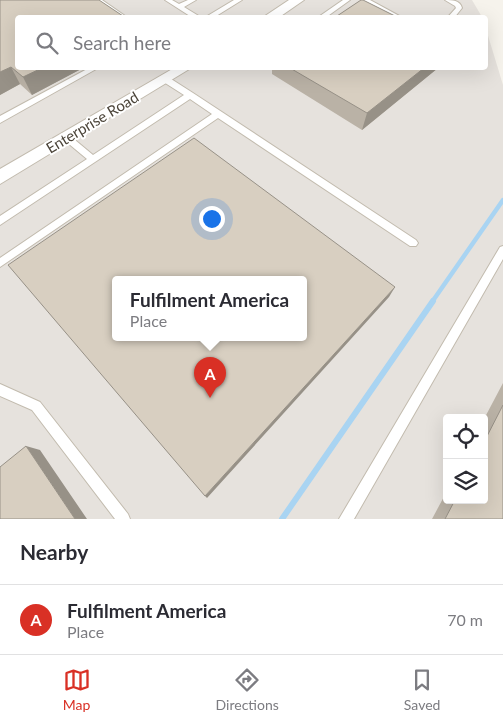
<!DOCTYPE html>
<style>
:root{--surface:#fff;--page:#f2f2f3;--text:#2b2b33;--muted:#7c7c81;--line:#e1e1e2;--accent:#d93025}
body{margin:0;font-family:Lato,sans-serif;background:var(--page);color:var(--text)}
.controls{position:absolute;right:15px;bottom:15px;display:grid;overflow:hidden;border-radius:5px;box-shadow:0 5px 20px #0002}
.controls button{width:45px;height:45px;display:grid;place-items:center;padding:0;border:0;border-bottom:1px solid var(--line);background:var(--surface);color:var(--text);font:25px sans-serif}
.you{position:absolute;left:211px;top:218px;width:18px;height:18px;margin:-12px;border:4px solid #fff;border-radius:50%;background:#1a73e8;box-shadow:0 0 0 8px #1a73e833}
.badge{display:grid;place-items:center;width:32px;height:32px;border-radius:50%;background:var(--accent);color:#fff;font-size:16px;font-weight:700}
.pin{position:absolute;translate:-50% -41px;filter:drop-shadow(0 1px 2px #0008)}
.pin::after{content:'';position:absolute;top:26px;width:18px;height:15px;background:inherit;clip-path:polygon(0 0,100% 0,50% 100%)}
.popup{position:absolute;left:112px;top:276px;width:195px;height:65px;box-sizing:border-box;display:grid;place-content:center;border-radius:5px;background:var(--surface);filter:drop-shadow(0 1px 4px #0005);font-size:16px;white-space:nowrap;color:var(--muted)}
.popup b{font-size:19px;color:var(--text)}
.popup::after{content:'';position:absolute;left:50%;top:100%;margin-left:-10px;border:10px solid transparent;border-top-color:var(--surface)}
.list{margin:0;padding:0;list-style:none}
h2{display:flex;justify-content:space-between;align-items:center;height:65px;margin:0;padding:0 20px;font-size:21px}
h2 small{font-size:16px;font-weight:400;color:var(--muted)}
.list li{display:grid;grid-template-columns:32px 1fr auto;gap:15px;align-items:center;box-sizing:border-box;height:70px;padding:0 20px;border-top:1px solid var(--line)}
.list b{display:block;font-size:19px;white-space:nowrap}
.list p{margin:0;font-size:16px;white-space:nowrap;color:var(--muted)}
.list em{font-size:16px;font-style:normal;color:var(--muted)}
.icon{flex:none;width:28px;height:28px;fill:none;stroke:currentColor;stroke-width:2;stroke-linecap:round;stroke-linejoin:round}
.map{position:relative;flex:none;width:503px;height:519px;overflow:hidden}
.search{position:absolute;background:var(--surface);box-shadow:0 5px 20px #0002;left:15px;right:15px;top:15px;height:55px;display:flex;align-items:center;gap:12px;box-sizing:border-box;padding:0 18px;border-radius:5px;color:var(--muted);font-size:19px}
.sheet{height:135px;background:var(--surface)}
nav{display:flex;justify-content:space-around;align-items:center;box-sizing:border-box;height:70px;border-top:1px solid var(--line);background:var(--surface);font-size:14px;color:var(--muted)}
nav a{display:grid;justify-items:center;gap:2px}
nav .on{color:var(--accent)}
.map>svg:first-child{display:block}
.industrial{fill:#e6e2dd;fill-rule:evenodd}
.lines{fill:none;stroke-linecap:round;stroke-linejoin:round}
.stream-far1{stroke:#a9d4f2;stroke-width:4.5}
.stream{stroke:#a9d4f2;stroke-width:6}
.lane-casing{stroke:#c2bbae;stroke-width:2}
.street-casing{stroke:#c2bbae;stroke-width:2}
.lane{fill:#fff;fill-rule:evenodd}
.street{fill:#fff;fill-rule:evenodd}
.wall{fill:#bab2a6}
.shaded-wall{fill:#979187}
.building{fill:#d8cfc1;stroke:#979187;fill-rule:evenodd}
.labels{text-anchor:middle;dominant-baseline:central;stroke-width:4;stroke-linejoin:round;paint-order:stroke}
.street-label{font-size:15px;fill:#4b4439;stroke:#fff}
</style>
<div class="map">
<svg width="503" height="519" viewBox="0 0 503 519">
<rect width="100%" height="100%" fill="#f6f3ec"/>
<!-- industrial -->
<path class="industrial" d="M 0,0 L 472,0 L 482,17 L 18,18 L 18,68 L 486,68 L 486,29 L 503,85 L 503,519 L 0,519 ZM 116,279 L 304,279 L 304,337 L 116,337 ZM 447,418 L 484,418 L 484,500 L 447,500 Z"/>
<g class="lines">
<!-- stream-far1 -->
<path class="stream-far1" d="M 432,302 L 503,200"/>
<!-- stream -->
<path class="stream" d="M 282,519 L 433,301"/>
<defs>
<path id="lane" d="M 95,0 L 102,0 L 128,18 L 120,18 Z
M 165,0 L 172,0 L 179,4 L 188,0 L 196,0 L 184,7 L 202,18 L 193,18 Z
M 234,0 L 242,0 L 213,18 L 204,18 Z
M 343,0 L 350,0 L 325,18 L 317,18 Z
M 362,0 L 370,0 L 403,18 L 394,18 Z
M 445,0 C 452,0 460,0 462,8 L 454,18 L 447,18 L 456,8 L 455,6 Z
M 89,68 L 98,68 L 0,123 L 0,116 Z
M 162,77 L 168,77 L 193,93 L 416,240 L 418,243 L 416,246 L 410,246 L 218,118 L 0,267 L 0,258 L 212,114 L 190,99 L 0,225 L 0,216 L 87,159 L 63,139 L 63,135 L 69,135 L 93,155 L 184,95 L 162,81 Z
M 503,246 L 503,259 L 354,519 L 339,519 L 500,247 Z
M 0,384 L 40,402 L 128,514 L 130,519 L 115,519 L 32,410 L 0,396 Z"/>
<path id="street" d="M 289,0 L 304,0 L 278,18 L 262,18 Z
M 174,68 L 191,68 L 0,184 L 0,169 Z"/>
</defs>
<!-- lane casing -->
<use href="#lane" class="lane-casing"/>
<!-- street casing -->
<use href="#street" class="street-casing"/>
<!-- lane -->
<use href="#lane" class="lane"/>
<!-- street -->
<use href="#street" class="street"/>
</g>
<!-- wall -->
<path class="wall" d="M 0,0 L 18,68 L 83,68 L 32,95 L 20,84 L 0,95 Z
M 272,68 L 438,68 L 362,130 L 272,74 Z
M 503,383 L 503,519 L 432,519 L 447,491 L 447,500 L 484,500 L 484,419 Z"/>
<!-- shaded-wall -->
<path class="shaded-wall" d="M 11,67 L 20,84 L 0,95 L 0,72 Z
M 42,68 L 83,68 L 32,95 L 23,77 Z
M 424,68 L 438,68 L 362,130 L 367,113 Z
M 395,287 L 389,297 L 207,498 L 205,496 Z
M 26,446 L 40,450 L 87,519 L 75,519 Z"/>
<!-- building -->
<path class="building" d="M 0,0 L 99,0 L 126,18 L 18,18 L 18,68 L 42,68 L 23,77 L 11,67 L 0,72 Z
M 361,0 L 363,0 L 399,18 L 334,18 Z
M 290,68 L 424,68 L 367,113 Z
M 194,138 L 395,287 L 205,496 L 8,265 ZM 116,279 L 304,279 L 304,337 L 116,337 Z
M 503,405 L 503,519 L 445,519 L 455,500 L 484,500 L 484,442 Z
M 26,446 L 75,519 L 0,519 L 0,467 Z"/>
<g class="labels">
<!-- street labels -->
<g class="street-label">
<text transform="translate(92 122) rotate(-31)">Enterprise Road</text>
</g>
</g>
</svg>
<div class="controls">
<button><svg class="icon" aria-label="locate" viewBox="0 0 24 24"><circle cx="12" cy="12" r="6"/><path d="M12 2v4M12 18v4M2 12h4M18 12h4"/></svg></button>
<button><svg class="icon" aria-label="layers" viewBox="0 0 24 24"><path d="M12 4l9 5-9 5-9-5zM3 14l9 5 9-5"/></svg></button>
</div>
<div class="you"></div>
<div class="pin badge" style="left:210px;top:398px">A</div>
<div class="popup"><b>Fulfilment America</b>Place</div>
<div class="search"><svg class="icon" aria-label="search" viewBox="0 0 24 24"><circle cx="10" cy="10" r="6"/><path d="M15 15l6 6"/></svg>Search here</div>
</div>
<section class="sheet">
<h2>Nearby<small></small></h2>
<ul class="list">
<li><span class="badge">A</span><div><b>Fulfilment America</b><p>Place</p></div><em>70 m</em></li>
</ul>
</section>
<nav>
<a class="on"><svg class="icon" aria-label="map" viewBox="0 0 24 24"><path d="M3 6l6-2 6 2 6-2v14l-6 2-6-2-6 2zM9 4v14M15 6v14"/></svg>Map</a>
<a><svg class="icon" aria-label="directions" viewBox="0 0 24 24"><path d="M12 3l9 9-9 9-9-9zM9 14v-3h6M13 9l2 2-2 2"/></svg>Directions</a>
<a><svg class="icon" aria-label="saved" viewBox="0 0 24 24"><path d="M7 4h10v16l-5-4-5 4z"/></svg>Saved</a>
</nav>
